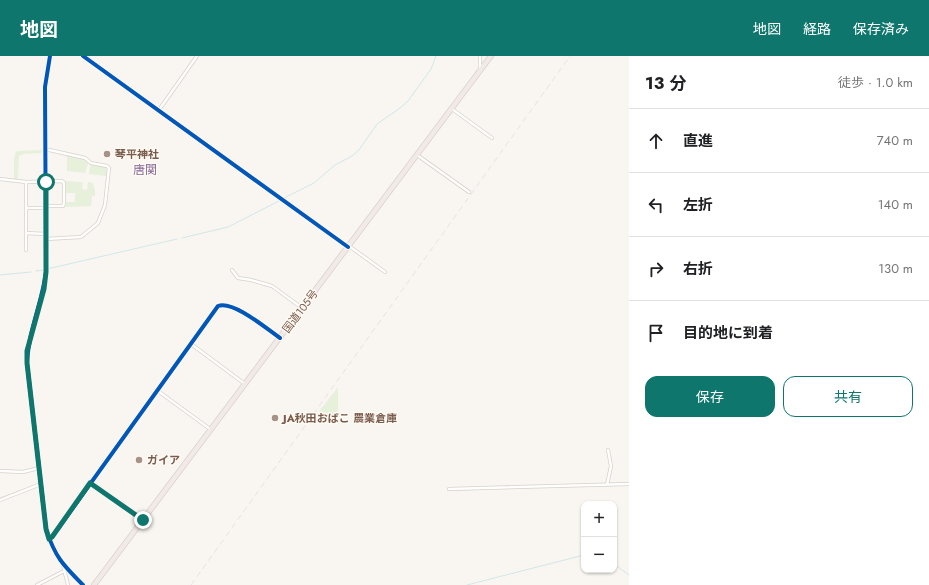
<!DOCTYPE html>
<html lang="ja">
<meta charset="utf-8">
<style>
:root{--surface:#fff;--page:#f6f6f6;--text:#202124;--muted:#757577;--line:#e0e0e0;--accent:#0f766e}
body{margin:0;font-family:Jost,"Noto Sans JP",sans-serif;background:var(--page);color:var(--text)}
.controls{position:absolute;right:12px;bottom:12px;display:grid;overflow:hidden;border-radius:8px;box-shadow:0 1px 3px #0004}
.controls button{width:36px;height:36px;display:grid;place-items:center;padding:0;border:0;border-bottom:1px solid var(--line);background:var(--surface);color:var(--text);font:20px sans-serif}
.stop{position:absolute;width:12px;height:12px;margin:-9px;border:3px solid #0f766e;border-radius:50%;background:#fff}
.stop.end{background:#0f766e;border-color:#fff;box-shadow:0 1px 4px #0008}
.list{margin:0;padding:0;list-style:none}
h2{display:flex;justify-content:space-between;align-items:center;height:52px;margin:0;padding:0 16px;font-size:17px}
h2 small{font-size:13px;font-weight:400;color:var(--muted)}
.list li{display:grid;grid-template-columns:26px 1fr auto;gap:12px;align-items:center;box-sizing:border-box;height:64px;padding:0 16px;border-top:1px solid var(--line)}
.list b{display:block;font-size:15px;white-space:nowrap}
.list em{font-size:13px;font-style:normal;color:var(--muted)}
.actions{display:flex;gap:8px;padding:12px 16px}
.actions a{flex:1;padding:9px 0;border:1px solid var(--accent);border-radius:12px;text-align:center;font-size:14px;color:var(--accent)}
.actions .main{background:var(--accent);color:#fff}
.icon{flex:none;width:22px;height:22px;fill:none;stroke:currentColor;stroke-width:2;stroke-linecap:round;stroke-linejoin:round}
.map{position:relative;flex:none;width:629px;height:529px;overflow:hidden}
header{display:flex;align-items:center;gap:24px;box-sizing:border-box;height:56px;padding:0 20px;background:var(--accent);color:#fff}
header strong{font-size:19px}
nav{display:flex;gap:22px;margin-inline-start:auto;font-size:14px}
main{display:flex}
aside{flex:1;background:var(--surface)}
.map>svg:first-child{display:block}
.green{fill:#e7f0db}
.lines{fill:none;stroke-linecap:round;stroke-linejoin:round}
.stream{stroke:#d0e8ea;stroke-width:1}
.street-casing{stroke:#d7d1cb;stroke-width:4}
.secondary-casing{stroke:#d9d2cb;stroke-width:5}
.highway-casing{stroke:#dad1cc;stroke-width:6}
.street{stroke:#fefefd;stroke-width:2.5}
.secondary{stroke:#fefefd;stroke-width:3.5}
.highway{stroke:#f2eae7;stroke-width:4.5}
.rail{stroke:#e6e3e7;stroke-width:1;stroke-dasharray:6 4;stroke-linecap:butt}
.cycleway-casing{stroke:#fffaf3;stroke-width:6}
.cycleway{stroke:#0057b8;stroke-width:4}
.route{stroke:#0f766e;stroke-width:5}
.poi-dot{fill:#a69286;stroke:#fffaf3;stroke-width:1.5}
.labels{text-anchor:middle;dominant-baseline:central;stroke-width:3;stroke-linejoin:round;paint-order:stroke}
.poi-label{font-size:11px;font-weight:bold;fill:#7a5c4d;stroke:#fffaf3;text-anchor:start}
.street-label{font-size:11px;fill:#7a5c4d;stroke:#fffaf3}
.neighbourhood-label{font-size:12px;fill:#846695;stroke:#fffaf3}
</style>
<header>
<strong>地図</strong>
<nav><a>地図</a><a>経路</a><a>保存済み</a></nav>
</header>
<main>
<div class="map">
<svg width="629" height="529" viewBox="0 0 629 529">
<rect width="100%" height="100%" fill="#f9f5f0"/>
<!-- green -->
<path class="green" d="M 42,94 L 41,97 L 23,98 L 19,100 L 18,121 L 17,124 L 14,123 L 14,102 L 16,96 L 18,95 Z
M 67,99 L 86,104 L 88,108 L 85,117 L 67,115 Z
M 90,109 L 105,111 L 107,114 L 106,120 L 89,118 Z
M 66,125 L 81,126 L 83,127 L 82,133 L 87,134 L 88,126 L 93,127 L 95,134 L 95,140 L 92,140 L 91,150 L 66,151 L 66,146 L 75,146 L 75,137 L 66,137 Z
M 338,331 L 338,362 L 314,362 Z"/>
<g class="lines">
<!-- stream -->
<path class="stream" d="M 284,142 L 314,127 L 335,109 L 352,100 L 359,94 L 377,68 L 400,52 L 408,45 L 431,13 L 436,0
M 182,182 L 228,171 L 281,144
M 47,213 L 177,183
M 36,215 L 44,214
M 0,219 L 31,216
M 614,508 L 629,519
M 467,529 L 584,499"/>
<defs>
<path id="street" d="M 83,0 L 348,191
M 480,13 L 480,0
M 452,53 L 492,82
M 159,54 L 197,0
M 45,93 L 85,102 L 91,107 L 107,110 L 109,112 L 105,149 L 98,167 L 81,181 L 46,183
M 417,99 L 469,136
M 0,123 L 26,126 L 62,125 L 64,127 L 64,147 L 63,150 L 46,150
M 26,126 L 26,194
M 26,152 L 46,152
M 26,177 L 46,178
M 349,190 L 385,216
M 232,214 L 238,222 L 251,224 L 272,230 L 302,252
M 191,288 L 245,328
M 158,335 L 210,373
M 0,415 L 23,416 L 39,412
M 91,427 L 142,464
M 607,429 L 611,410 L 608,394
M 449,433 L 629,428
M 0,444 L 41,428
M 49,483 L 52,481 L 218,250 C 233,244 267,273 279,281
M 63,509 L 68,529
M 37,529 L 64,515"/>
<path id="secondary" d="M 50,0 L 45,31 L 46,216 C 42,247 28,276 27,307 L 46,473 C 55,501 63,509 83,529"/>
<path id="highway" d="M 94,529 L 491,0"/>
</defs>
<!-- street casing -->
<use href="#street" class="street-casing"/>
<!-- secondary casing -->
<use href="#secondary" class="secondary-casing"/>
<!-- highway casing -->
<use href="#highway" class="highway-casing"/>
<!-- street -->
<use href="#street" class="street"/>
<!-- secondary -->
<use href="#secondary" class="secondary"/>
<!-- highway -->
<use href="#highway" class="highway"/>
<!-- rail -->
<path class="rail" d="M 191,529 L 570,0"/>
<defs>
<path id="cycleway" d="M 50,0 L 45,31 L 46,216 C 42,247 28,276 27,307 L 46,473 C 55,501 63,509 83,529
M 83,0 L 348,191
M 49,483 L 52,481 L 218,250 C 233,244 267,273 280,282"/>
</defs>
<!-- cycleway casing -->
<use href="#cycleway" class="cycleway-casing"/>
<!-- cycleway -->
<use href="#cycleway" class="cycleway"/>
</g>
<g class="lines">
<!-- route -->
<path class="route" d="M 46,126 L 46,216 L 44,233 L 27,295 L 27,307 L 46,473 L 49,483 L 52,481 L 90,427 L 143,464"/>
</g>
<!-- markers -->
<g class="poi-dot">
<circle cx="107" cy="98" r="4"/>
<circle cx="275" cy="362" r="4"/>
<circle cx="139" cy="404" r="4"/>
</g>
<g class="labels">
<!-- poi labels -->
<g class="poi-label">
<text x="115" y="98">琴平神社</text>
<text x="283" y="362">JA秋田おばこ 農業倉庫</text>
<text x="147" y="404">ガイア</text>
</g>
<!-- street labels -->
<g class="street-label">
<text transform="translate(300 255) rotate(-53)">国道105号</text>
</g>
<!-- neighbourhood labels -->
<g class="neighbourhood-label">
<text x="145" y="114">唐関</text>
</g>
</g>
</svg>
<div class="controls">
<button>+</button>
<button>−</button>
</div>
<div class="stop" style="left:46px;top:126px"></div>
<div class="stop end" style="left:143px;top:464px"></div>
</div>
<aside>
<h2>13 分<small>徒歩 · 1.0 km</small></h2>
<ul class="list">
<li><svg class="icon" aria-label="ahead" viewBox="0 0 24 24"><path d="M12 20V5M6 11l6-6 6 6"/></svg><div><b>直進</b></div><em>740 m</em></li>
<li><svg class="icon" aria-label="left" viewBox="0 0 24 24"><path d="M17 20v-9H6M10 6l-5 5 5 5"/></svg><div><b>左折</b></div><em>140 m</em></li>
<li><svg class="icon" aria-label="right" viewBox="0 0 24 24"><path d="M7 20v-9h11M14 6l5 5-5 5"/></svg><div><b>右折</b></div><em>130 m</em></li>
<li><svg class="icon" aria-label="arrive" viewBox="0 0 24 24"><path d="M6 21V4h12l-3 4 3 4H6"/></svg><div><b>目的地に到着</b></div></li>
</ul>
<div class="actions"><a class="main">保存</a><a>共有</a></div>
</aside>
</main>
